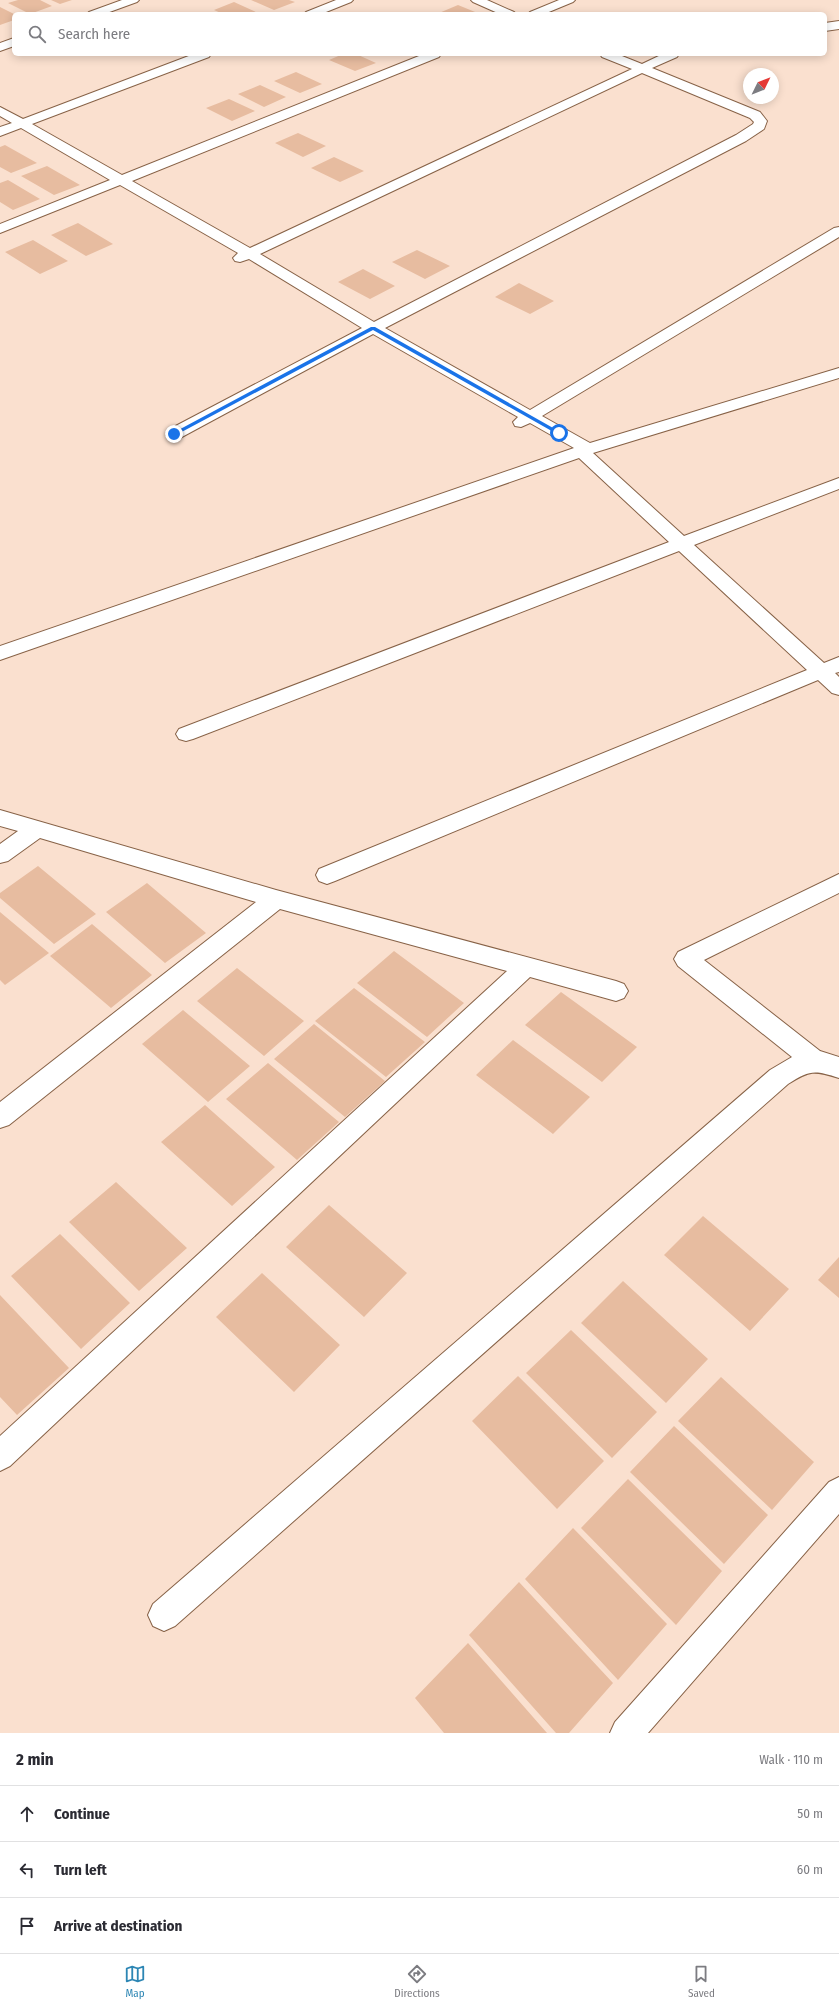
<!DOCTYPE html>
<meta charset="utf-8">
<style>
:root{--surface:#fff;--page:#f7f7f7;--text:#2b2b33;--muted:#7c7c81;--line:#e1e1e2;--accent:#2d86b4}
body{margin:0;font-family:"Fira Sans Condensed",sans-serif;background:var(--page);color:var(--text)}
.compass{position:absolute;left:743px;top:68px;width:36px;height:36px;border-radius:50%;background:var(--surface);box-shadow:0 2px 10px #0003;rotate:47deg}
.stop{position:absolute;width:12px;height:12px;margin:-9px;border:3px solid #1a73e8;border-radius:50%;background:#fff}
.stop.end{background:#1a73e8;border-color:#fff;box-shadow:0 1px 4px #0008}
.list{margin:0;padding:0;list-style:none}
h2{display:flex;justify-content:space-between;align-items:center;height:52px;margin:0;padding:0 16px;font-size:17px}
h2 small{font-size:13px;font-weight:400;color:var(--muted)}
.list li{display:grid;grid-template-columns:26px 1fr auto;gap:12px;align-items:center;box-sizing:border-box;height:56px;padding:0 16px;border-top:1px solid var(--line)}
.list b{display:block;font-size:15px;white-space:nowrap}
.list em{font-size:13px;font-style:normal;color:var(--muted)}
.icon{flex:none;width:22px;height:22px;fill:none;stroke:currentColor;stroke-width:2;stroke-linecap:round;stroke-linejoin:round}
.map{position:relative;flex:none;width:839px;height:1733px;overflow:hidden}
.search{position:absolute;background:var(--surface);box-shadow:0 2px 10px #0003;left:12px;right:12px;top:12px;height:44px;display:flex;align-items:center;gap:10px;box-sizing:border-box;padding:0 14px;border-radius:6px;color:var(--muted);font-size:15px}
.sheet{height:220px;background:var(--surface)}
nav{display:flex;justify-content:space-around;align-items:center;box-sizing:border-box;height:56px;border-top:1px solid var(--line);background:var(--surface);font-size:11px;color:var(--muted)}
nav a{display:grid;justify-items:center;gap:2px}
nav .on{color:var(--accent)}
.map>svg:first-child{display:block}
.building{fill:#e7bca0}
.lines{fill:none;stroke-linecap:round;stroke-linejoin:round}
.minor-casing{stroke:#876247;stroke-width:2}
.minor{fill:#fff;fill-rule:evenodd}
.route{fill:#1a73e8}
</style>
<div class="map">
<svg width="839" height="1733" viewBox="0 0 839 1733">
<rect width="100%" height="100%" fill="#fae0cf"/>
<!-- building -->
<path class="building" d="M 18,0 L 40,0 L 52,6 L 30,14 L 8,3 Z
M 51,0 L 72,0 L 60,4 Z
M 251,0 L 289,0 L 295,2 L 274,10 Z
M 234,2 L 258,13 L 223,14 L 214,10 Z
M 458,5 L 480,14 L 439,13 Z
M 0,7 L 14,14 L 14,20 L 0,25 Z
M 343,54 L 356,54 L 376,63 L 355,71 L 329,60 Z
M 296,72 L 322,84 L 300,93 L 274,81 Z
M 260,85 L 286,97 L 264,107 L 238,94 Z
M 229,99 L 255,111 L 232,121 L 206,108 Z
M 298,133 L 326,146 L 303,157 L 275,143 Z
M 5,145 L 37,163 L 11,173 L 0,167 L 0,147 Z
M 334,157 L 364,171 L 340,182 L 311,168 Z
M 47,166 L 80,185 L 54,195 L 21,176 Z
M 8,180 L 40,199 L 13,210 L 0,202 L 0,183 Z
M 78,223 L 113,244 L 86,256 L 51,235 Z
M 33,240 L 68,261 L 40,274 L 5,252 Z
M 417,250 L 450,266 L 425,279 L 392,262 Z
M 363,269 L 395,286 L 370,299 L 338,282 Z
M 519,283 L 554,301 L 530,314 L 495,297 Z
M 38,866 L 96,914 L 54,944 L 0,898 L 0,893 Z
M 147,883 L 206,933 L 165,963 L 106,912 Z
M 0,912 L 49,953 L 5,985 L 0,980 Z
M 92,924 L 152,975 L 111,1008 L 50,956 Z
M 394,951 L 464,1003 L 427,1037 L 357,983 Z
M 237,968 L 304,1021 L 264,1056 L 197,1001 Z
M 354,988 L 425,1042 L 386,1077 L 315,1021 Z
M 561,992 L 637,1047 L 602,1082 L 525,1025 Z
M 183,1010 L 250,1066 L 208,1102 L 142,1044 Z
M 314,1024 L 385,1081 L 345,1117 L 274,1059 Z
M 513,1040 L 590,1097 L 553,1134 L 476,1075 Z
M 268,1063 L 339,1122 L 297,1160 L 226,1099 Z
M 205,1105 L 275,1167 L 232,1206 L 161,1142 Z
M 116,1182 L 187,1248 L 139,1291 L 69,1222 Z
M 329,1205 L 407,1273 L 364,1317 L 286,1247 Z
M 703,1216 L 789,1289 L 750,1331 L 664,1255 Z
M 60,1234 L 130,1303 L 81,1349 L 11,1276 Z
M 839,1257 L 839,1298 L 818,1280 Z
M 262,1273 L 340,1345 L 294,1392 L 216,1317 Z
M 623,1281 L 708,1359 L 666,1403 L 581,1323 Z
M 0,1295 L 69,1368 L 17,1415 L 0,1397 Z
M 571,1330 L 657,1412 L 612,1458 L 526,1373 Z
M 518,1376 L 604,1461 L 557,1509 L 472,1421 Z
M 721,1377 L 814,1462 L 772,1510 L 678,1421 Z
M 674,1426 L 768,1515 L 724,1564 L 630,1472 Z
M 628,1479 L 722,1571 L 676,1625 L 581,1528 Z
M 573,1528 L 667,1624 L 618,1680 L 525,1579 Z
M 519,1582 L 613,1683 L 569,1733 L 556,1733 L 469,1635 Z
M 468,1643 L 547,1733 L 444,1733 L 415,1698 Z"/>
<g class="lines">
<defs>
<path id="minor" d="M 122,0 L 139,0 L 137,2 L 104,14 L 87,14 L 89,12 Z
M 336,0 L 353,0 L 351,2 L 321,14 L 304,14 L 306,12 Z
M 471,0 L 487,0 L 514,12 L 516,14 L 500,14 L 473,2 Z
M 559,0 L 575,0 L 573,2 L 544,14 L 528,14 L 530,12 Z
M 839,21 L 839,29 L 825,31 L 825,23 Z
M 14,38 L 14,46 L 0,51 L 0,43 Z
M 194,54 L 211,54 L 209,57 L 32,124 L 122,175 L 424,54 L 441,54 L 439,57 L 132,181 L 250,248 L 632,69 L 602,57 L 600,54 L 617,54 L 642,64 L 663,54 L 679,54 L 677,57 L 652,68 L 760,112 L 767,121 L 764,129 L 746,141 L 385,328 L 530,410 L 834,228 L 839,227 L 839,237 L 542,416 L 590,443 L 839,368 L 839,378 L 593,453 L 684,536 L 839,478 L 839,489 L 694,545 L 824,663 L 839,657 L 839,672 L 835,673 L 839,677 L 839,695 L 832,693 L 818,680 L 335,881 L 327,884 L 319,881 L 316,875 L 319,869 L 807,670 L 679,551 L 193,739 L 186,741 L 179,739 L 176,734 L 179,729 L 669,542 L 579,458 L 0,660 L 0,646 L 574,448 L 530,423 L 521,427 L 515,426 L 513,422 L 518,417 L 373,334 L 180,438 L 174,439 L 168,438 L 166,434 L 168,430 L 362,328 L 249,259 L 240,262 L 235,261 L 233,258 L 238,253 L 120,185 L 0,233 L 0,224 L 110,180 L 21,128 L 0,136 L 0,127 L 12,123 L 0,116 L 0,107 L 23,119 ZM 642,73 L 750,118 L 754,122 L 753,124 L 736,135 L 374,322 L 260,254 Z
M 0,810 L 276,890 L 616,981 L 624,984 L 628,991 L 624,998 L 616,1001 L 530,977 L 10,1466 L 0,1471 L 0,1436 L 507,971 L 280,909 L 9,1125 L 0,1128 L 0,1102 L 256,902 L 40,838 L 8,861 L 0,863 L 0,844 L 18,831 L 0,826 Z
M 839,874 L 839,893 L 704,960 L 820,1051 L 839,1057 L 839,1078 C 814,1070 810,1070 788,1084 L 175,1626 L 164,1631 L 153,1626 L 148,1615 L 153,1604 L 770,1070 L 792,1057 L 678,966 L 674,959 L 678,952 Z
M 839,1477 L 839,1514 L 648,1733 L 610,1733 L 615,1722 L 829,1482 Z"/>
</defs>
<!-- minor casing -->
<use href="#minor" class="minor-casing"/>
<!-- minor -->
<use href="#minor" class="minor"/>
</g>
<!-- route -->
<path class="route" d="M 371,327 L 375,327 L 562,433 L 557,434 L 373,330 L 176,435 L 171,434 Z"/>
</svg>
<svg class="compass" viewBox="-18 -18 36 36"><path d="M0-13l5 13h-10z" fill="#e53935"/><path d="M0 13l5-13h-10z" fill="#7c7c81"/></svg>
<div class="stop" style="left:559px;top:433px"></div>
<div class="stop end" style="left:174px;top:434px"></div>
<div class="search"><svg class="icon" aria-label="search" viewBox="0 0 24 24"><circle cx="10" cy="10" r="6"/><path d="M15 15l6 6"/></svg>Search here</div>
</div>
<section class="sheet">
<h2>2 min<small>Walk · 110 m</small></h2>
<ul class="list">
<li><svg class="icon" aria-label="ahead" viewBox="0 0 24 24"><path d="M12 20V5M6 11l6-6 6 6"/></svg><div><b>Continue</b></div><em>50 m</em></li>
<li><svg class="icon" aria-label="left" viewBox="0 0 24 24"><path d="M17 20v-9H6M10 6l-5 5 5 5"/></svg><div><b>Turn left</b></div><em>60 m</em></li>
<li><svg class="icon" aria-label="arrive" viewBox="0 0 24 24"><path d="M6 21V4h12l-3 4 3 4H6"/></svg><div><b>Arrive at destination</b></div></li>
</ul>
</section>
<nav>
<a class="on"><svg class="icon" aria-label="map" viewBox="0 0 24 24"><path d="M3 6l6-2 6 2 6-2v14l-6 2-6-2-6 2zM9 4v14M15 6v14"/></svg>Map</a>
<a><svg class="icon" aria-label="directions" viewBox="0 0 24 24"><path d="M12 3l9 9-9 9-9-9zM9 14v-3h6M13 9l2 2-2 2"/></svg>Directions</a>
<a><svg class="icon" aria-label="saved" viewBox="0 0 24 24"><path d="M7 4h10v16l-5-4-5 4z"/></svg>Saved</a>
</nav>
